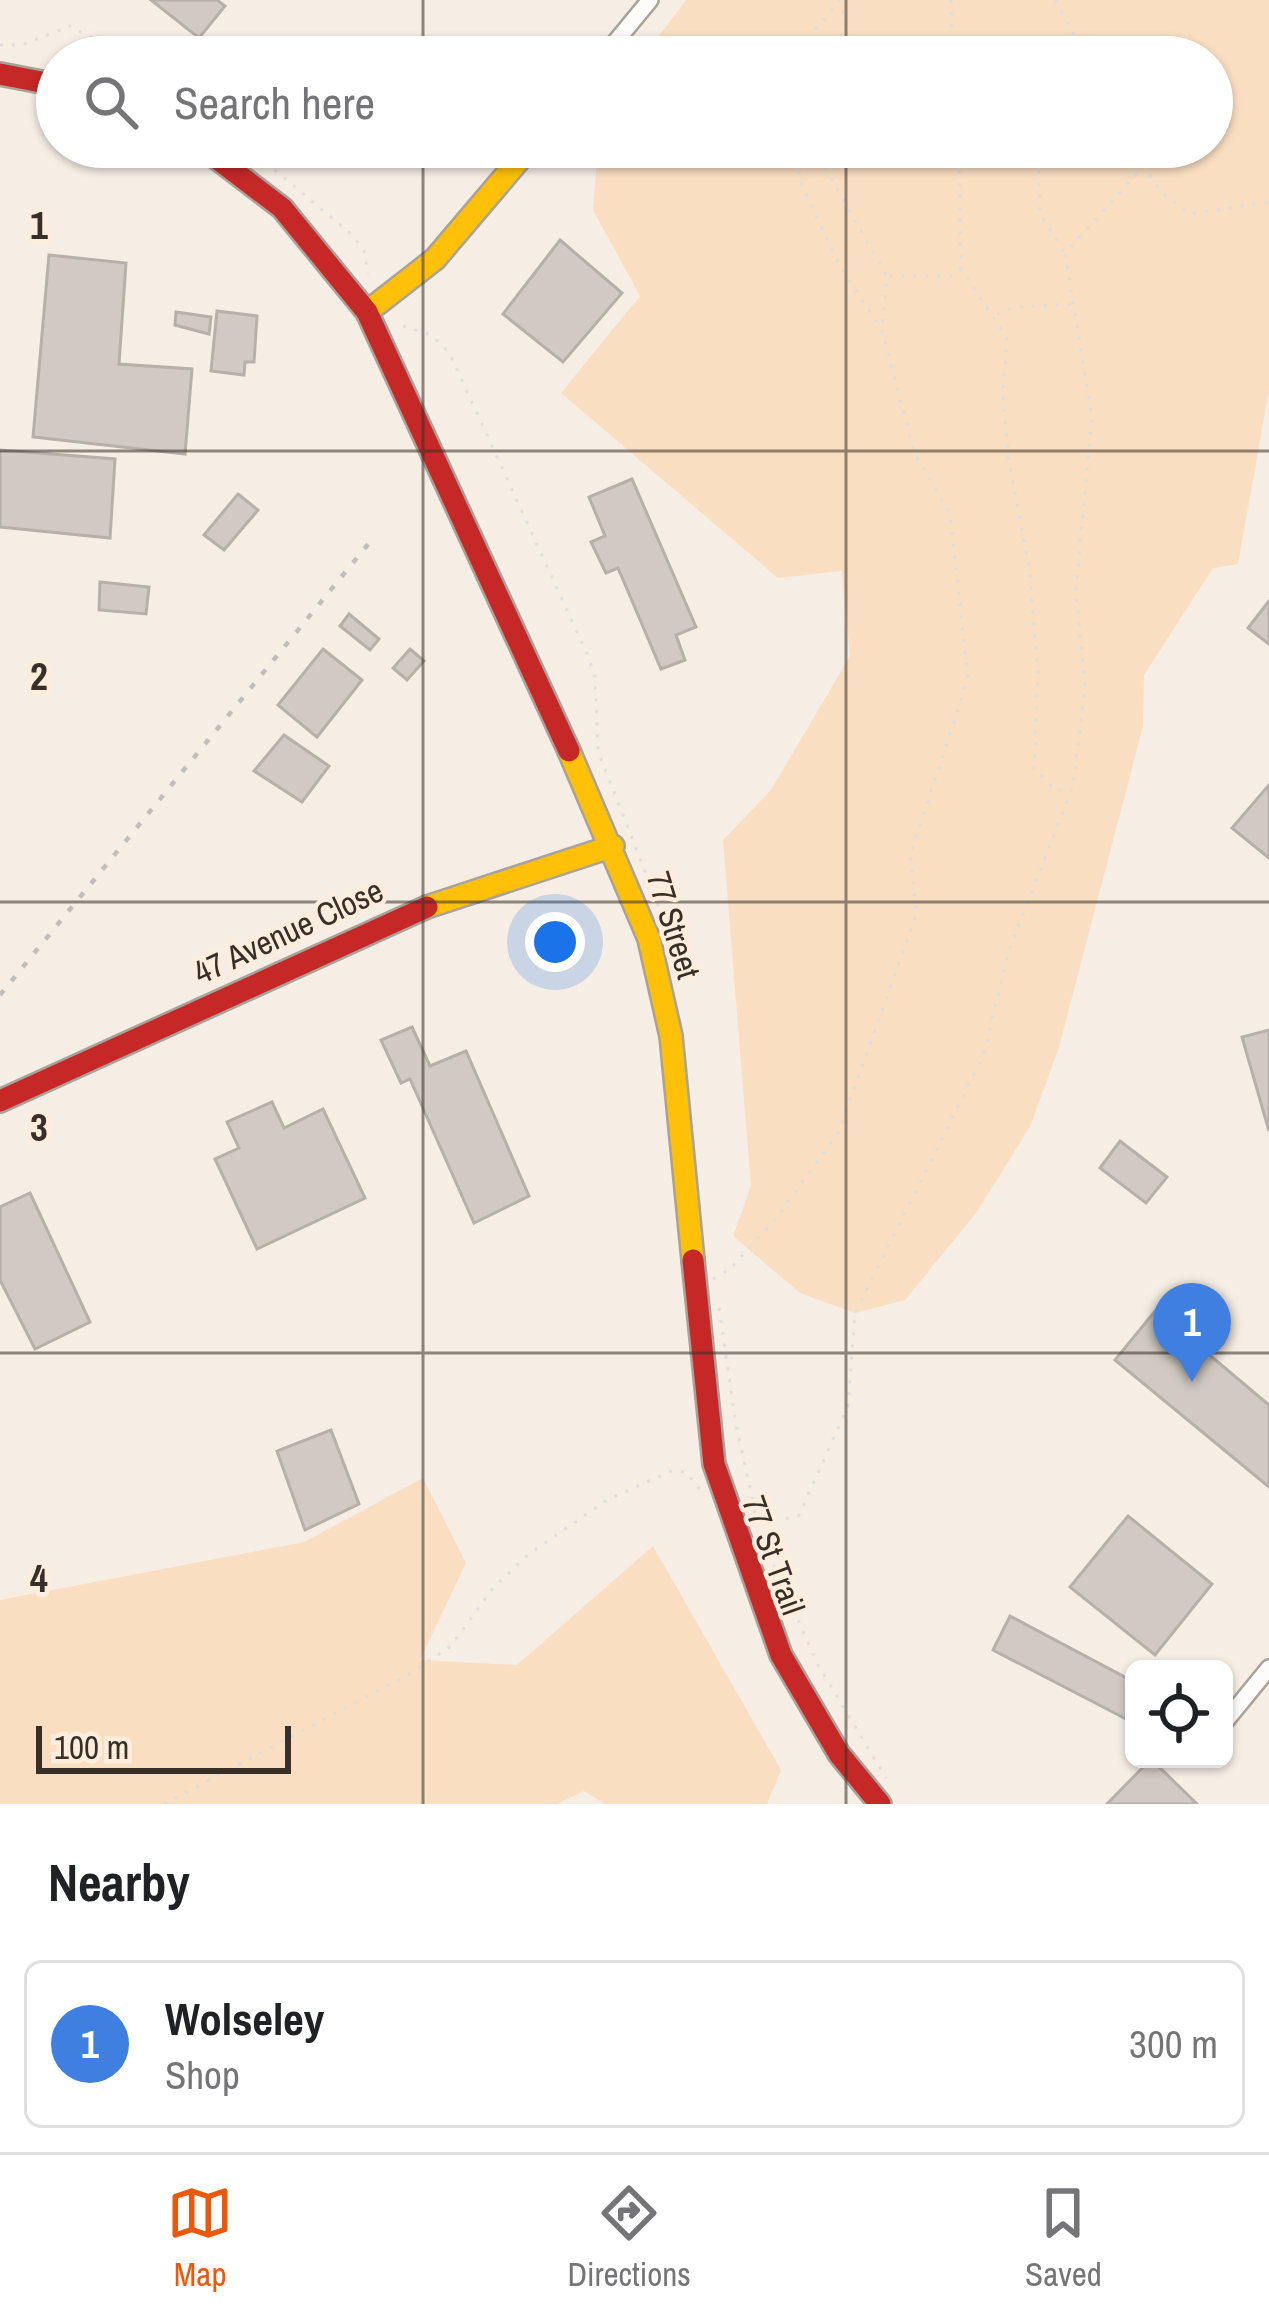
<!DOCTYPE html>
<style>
:root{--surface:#fff;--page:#f6f6f6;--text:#202124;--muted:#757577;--line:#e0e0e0;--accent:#ea580c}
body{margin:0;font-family:"Archivo Narrow",sans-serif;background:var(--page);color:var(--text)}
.controls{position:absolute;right:36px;bottom:36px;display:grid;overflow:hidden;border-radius:18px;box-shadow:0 3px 9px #0004}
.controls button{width:108px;height:108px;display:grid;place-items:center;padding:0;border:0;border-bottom:3px solid var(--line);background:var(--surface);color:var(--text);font:60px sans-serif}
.scale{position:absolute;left:36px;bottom:30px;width:255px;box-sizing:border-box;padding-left:12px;border:6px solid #372f28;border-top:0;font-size:33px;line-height:42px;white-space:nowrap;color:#372f28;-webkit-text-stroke:9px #fdeddd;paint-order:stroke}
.you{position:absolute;left:555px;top:942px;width:42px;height:42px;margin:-30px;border:9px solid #fff;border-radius:50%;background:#1a73e8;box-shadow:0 0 0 18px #1a73e833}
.badge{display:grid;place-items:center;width:78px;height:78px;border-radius:50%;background:var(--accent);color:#fff;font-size:39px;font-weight:700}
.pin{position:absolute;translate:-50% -99px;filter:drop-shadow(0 3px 6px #0008)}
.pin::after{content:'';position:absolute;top:63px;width:42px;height:36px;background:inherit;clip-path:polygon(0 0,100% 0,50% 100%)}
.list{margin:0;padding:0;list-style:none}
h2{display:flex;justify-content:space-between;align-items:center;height:156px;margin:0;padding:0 48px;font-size:51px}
h2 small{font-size:39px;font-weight:400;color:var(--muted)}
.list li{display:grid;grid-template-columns:78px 1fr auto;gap:36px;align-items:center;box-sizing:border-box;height:168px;margin:0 24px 24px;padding:0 24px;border:3px solid var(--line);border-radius:18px}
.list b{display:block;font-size:45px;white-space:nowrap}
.list p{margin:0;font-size:39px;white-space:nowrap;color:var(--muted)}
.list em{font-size:39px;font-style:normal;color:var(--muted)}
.icon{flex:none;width:66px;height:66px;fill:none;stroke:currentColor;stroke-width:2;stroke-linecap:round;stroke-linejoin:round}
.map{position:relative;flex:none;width:1269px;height:1804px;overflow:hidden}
.search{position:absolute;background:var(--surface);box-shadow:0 3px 9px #0004;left:36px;right:36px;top:36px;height:132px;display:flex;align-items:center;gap:30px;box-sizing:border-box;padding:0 42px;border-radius:66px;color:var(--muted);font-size:45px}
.sheet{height:348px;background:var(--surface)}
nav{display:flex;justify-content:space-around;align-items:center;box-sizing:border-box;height:168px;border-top:3px solid var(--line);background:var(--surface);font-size:33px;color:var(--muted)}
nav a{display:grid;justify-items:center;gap:6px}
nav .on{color:var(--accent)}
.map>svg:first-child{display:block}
.green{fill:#f9dec2}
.building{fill:#d2cac2;stroke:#b7b0a9;stroke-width:3}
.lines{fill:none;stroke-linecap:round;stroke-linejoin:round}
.street-casing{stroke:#a9a29a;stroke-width:20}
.slow-casing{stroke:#a9a29a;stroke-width:26}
.jam-casing{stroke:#a9a29a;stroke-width:26}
.path{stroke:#e0ddda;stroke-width:3;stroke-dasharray:3 9;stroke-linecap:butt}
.street{stroke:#fefcfb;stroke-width:15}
.slow{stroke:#ffc107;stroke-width:21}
.jam{stroke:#c62828;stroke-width:21}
.rail{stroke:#c0bdbb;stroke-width:4.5;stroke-dasharray:6 12;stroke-linecap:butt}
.grid{fill:none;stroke:#372f28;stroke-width:3;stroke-opacity:0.55}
.labels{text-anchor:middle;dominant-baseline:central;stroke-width:9;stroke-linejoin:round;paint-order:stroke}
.street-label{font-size:33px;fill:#372f28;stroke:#fdeddd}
.grid-label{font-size:39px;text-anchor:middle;font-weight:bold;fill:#372f28;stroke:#fdeddd;stroke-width:9;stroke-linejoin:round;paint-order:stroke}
</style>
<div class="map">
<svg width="1269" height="1804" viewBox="0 0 1269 1804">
<rect width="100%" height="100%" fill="#f6ede4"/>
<!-- green -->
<path class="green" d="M 686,0 L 1269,0 L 1269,390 L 1238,564 L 1213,568 L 1144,675 L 1143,726 L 1059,1047 L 1030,1127 L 976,1213 L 905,1300 L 855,1313 L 800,1293 L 733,1236 L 751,1186 L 723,840 L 771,790 L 850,656 L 842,571 L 778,578 L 561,393 L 640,296 L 593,210 L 598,147 L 1212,147 L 1212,57 L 643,57 Z
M 423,1478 L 466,1563 L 420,1660 L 517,1665 L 653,1546 L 781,1770 L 767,1804 L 605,1804 L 584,1791 L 557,1804 L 0,1804 L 0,1600 L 304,1542 Z"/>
<!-- building -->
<path class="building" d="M 151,0 L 217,0 L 225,6 L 199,38 Z
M 560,240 L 622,293 L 563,362 L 503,314 Z
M 49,255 L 126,263 L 119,364 L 192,369 L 185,454 L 33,437 Z
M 217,311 L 257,316 L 254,362 L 245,362 L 244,375 L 211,371 Z
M 176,312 L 211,317 L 209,334 L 175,325 Z
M 0,450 L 115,459 L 110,538 L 0,527 Z
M 632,479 L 696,627 L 676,635 L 685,660 L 661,669 L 618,568 L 606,573 L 591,542 L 605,536 L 589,497 Z
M 238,494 L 258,510 L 224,550 L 204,535 Z
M 100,582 L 149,587 L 146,614 L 99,610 Z
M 1269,601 L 1269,644 L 1248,628 Z
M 349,614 L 379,639 L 370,650 L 340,626 Z
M 323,649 L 362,680 L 317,737 L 278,705 Z
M 410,649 L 424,661 L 407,680 L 393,668 Z
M 284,735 L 329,766 L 302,802 L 254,771 Z
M 1269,785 L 1269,858 L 1232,828 Z
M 412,1027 L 430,1066 L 466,1051 L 529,1196 L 474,1223 L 410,1079 L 401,1083 L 381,1040 Z
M 1269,1030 L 1269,1131 L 1242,1037 Z
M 272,1102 L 284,1128 L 323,1109 L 365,1198 L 257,1249 L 215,1159 L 239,1148 L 227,1122 Z
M 1120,1141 L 1167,1177 L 1146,1203 L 1100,1168 Z
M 30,1193 L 90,1322 L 35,1349 L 0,1280 L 0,1207 Z
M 1156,1310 L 1269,1405 L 1269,1487 L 1115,1360 Z
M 331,1430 L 359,1504 L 305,1530 L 277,1451 Z
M 1128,1516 L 1212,1584 L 1155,1655 L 1070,1587 Z
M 1010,1616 L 1134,1682 L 1134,1723 L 993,1650 Z
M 1151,1759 L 1197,1804 L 1107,1804 Z"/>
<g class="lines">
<defs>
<path id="street" d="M 603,57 L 650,0
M 1224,1723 L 1269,1668"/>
<path id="slow" d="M 367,312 L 435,259 L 530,147
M 569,751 L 649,939 L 671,1036 L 693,1260
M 427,907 L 613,846"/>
<path id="jam" d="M 0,74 L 57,85
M 202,147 L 282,208 L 367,312 L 569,751
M 0,1101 L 427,907
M 693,1260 L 714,1464 L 781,1655 L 839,1754 L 880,1804"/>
</defs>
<!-- street casing -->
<use href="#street" class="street-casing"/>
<!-- slow casing -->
<use href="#slow" class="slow-casing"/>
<!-- jam casing -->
<use href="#jam" class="jam-casing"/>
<!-- path -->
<path class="path" d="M 951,0 L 953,57
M 1056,0 L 1085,57
M 0,45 L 22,45 L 70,26 L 127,57
M 792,57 L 840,0
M 829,57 L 846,27 L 841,4
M 1059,57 L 1077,44
M 247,147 L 350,233 L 364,250 L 368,274
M 813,147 L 887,276 L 882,329
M 959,147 L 961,269 L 1007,338 L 1003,393 L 1008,456 L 1029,566 L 1038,674 L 1034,768 L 1057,791 L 1071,787
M 1038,147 L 1040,214 L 1064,252
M 1133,147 L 1143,165
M 889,276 L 951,276 L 961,269
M 997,314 L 1017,307 L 1075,304
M 403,326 L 431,335 L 449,352 L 588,656 L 595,677 L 598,751 L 664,920
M 713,1279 L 731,1268 L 774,1221 L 838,1133 L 917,913 L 910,856 L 968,679 L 950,513 L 915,454 L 882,331 L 837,261 L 802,185 L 793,147
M 719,1308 L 735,1419 L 760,1534 L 818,1665 L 886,1778
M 753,1511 L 774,1522 L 799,1515 L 848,1406 L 855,1313 L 984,1054 L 1008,953 L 1073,786 L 1085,685 L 1076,589 L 1092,417 L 1065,253 L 1144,166 L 1161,192 L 1190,214 L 1269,202
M 164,1804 L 406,1676 L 451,1646 L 493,1588 L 529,1554 L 607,1500 L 671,1471 L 686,1472 L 704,1495"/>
<!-- street -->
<use href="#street" class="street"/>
<!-- slow -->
<use href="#slow" class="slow"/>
<!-- jam -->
<use href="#jam" class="jam"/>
<!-- rail -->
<path class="rail" d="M 0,995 L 374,537"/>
</g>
<!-- grid -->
<path class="grid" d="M 423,0 L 423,57M 846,0 L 846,57M 423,147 L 423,1804M 846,147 L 846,1804M 0,451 L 1269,451M 0,902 L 1269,902M 0,1353 L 1269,1353"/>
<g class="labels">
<!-- street labels -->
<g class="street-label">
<text transform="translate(674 925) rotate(73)">77 Street</text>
<text transform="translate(288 931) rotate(-25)">47 Avenue Close</text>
<text transform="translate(774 1555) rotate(70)">77 St Trail</text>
</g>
</g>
<g class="grid-label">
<text x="39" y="239">1</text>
<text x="39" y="690">2</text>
<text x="39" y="1141">3</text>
<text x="39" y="1592">4</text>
</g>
</svg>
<div class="controls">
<button><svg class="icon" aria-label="locate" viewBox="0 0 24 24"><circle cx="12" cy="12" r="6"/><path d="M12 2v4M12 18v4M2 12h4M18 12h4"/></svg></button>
</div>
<div class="scale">100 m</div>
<div class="you"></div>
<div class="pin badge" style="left:1192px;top:1382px;background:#3f7fe0">1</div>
<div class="search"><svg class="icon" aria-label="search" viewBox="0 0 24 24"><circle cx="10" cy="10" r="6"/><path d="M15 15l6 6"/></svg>Search here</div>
</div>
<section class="sheet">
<h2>Nearby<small></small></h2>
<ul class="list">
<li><span class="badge" style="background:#3f7fe0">1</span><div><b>Wolseley</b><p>Shop</p></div><em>300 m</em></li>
</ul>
</section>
<nav>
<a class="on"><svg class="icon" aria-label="map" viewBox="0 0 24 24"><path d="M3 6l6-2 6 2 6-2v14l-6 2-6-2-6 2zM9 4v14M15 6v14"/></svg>Map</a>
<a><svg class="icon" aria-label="directions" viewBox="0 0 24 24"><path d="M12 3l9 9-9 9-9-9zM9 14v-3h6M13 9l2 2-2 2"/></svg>Directions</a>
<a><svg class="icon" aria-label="saved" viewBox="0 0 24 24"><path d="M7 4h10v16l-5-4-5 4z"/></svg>Saved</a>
</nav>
